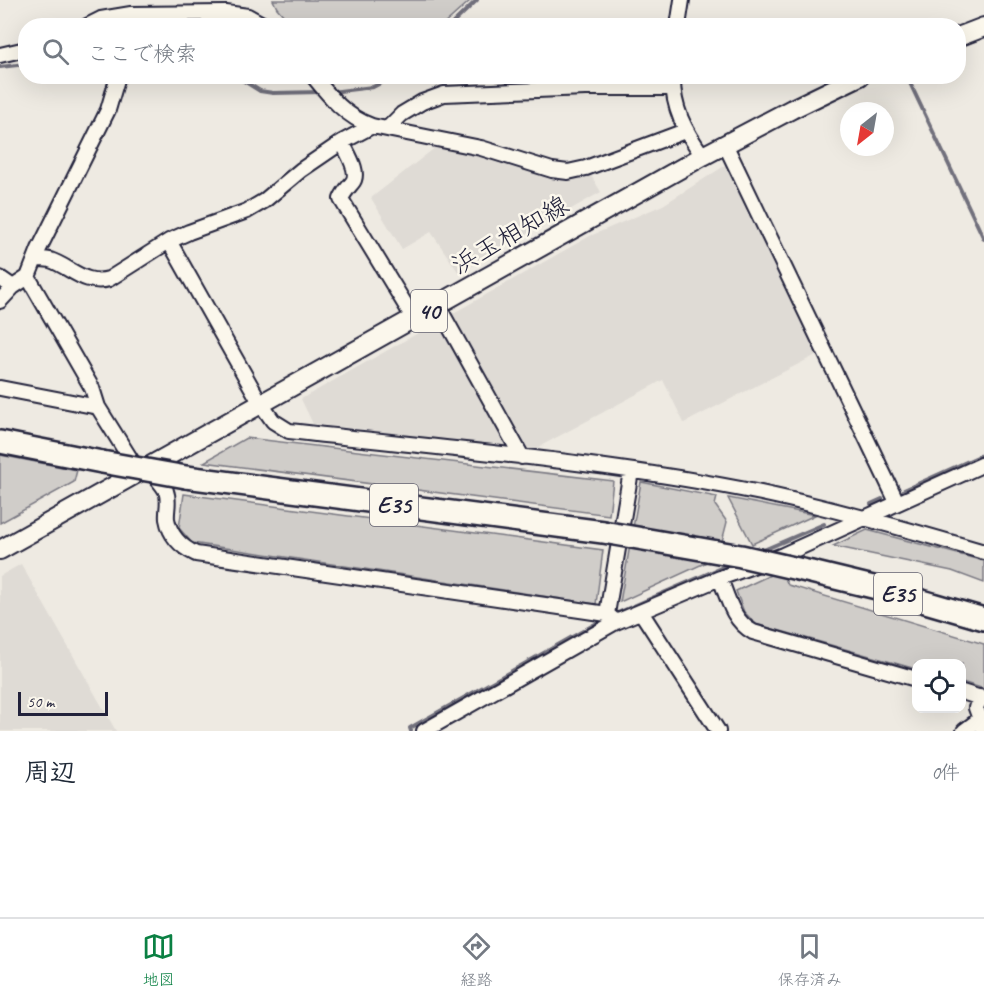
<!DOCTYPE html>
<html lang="ja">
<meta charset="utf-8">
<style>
:root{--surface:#fff;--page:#f6f6f7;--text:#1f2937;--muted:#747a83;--line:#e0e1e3;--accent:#0b8043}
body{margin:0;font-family:Caveat,"Klee One",sans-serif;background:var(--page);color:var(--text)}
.controls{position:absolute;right:18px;bottom:18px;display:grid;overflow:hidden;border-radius:12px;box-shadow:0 6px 24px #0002}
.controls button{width:54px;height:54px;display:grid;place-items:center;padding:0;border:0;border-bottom:2px solid var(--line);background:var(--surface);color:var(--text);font:30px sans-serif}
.compass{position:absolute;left:840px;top:102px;width:54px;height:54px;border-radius:50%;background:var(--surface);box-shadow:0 6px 24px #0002;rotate:211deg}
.scale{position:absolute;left:18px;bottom:15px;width:90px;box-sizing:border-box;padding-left:6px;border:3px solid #22223b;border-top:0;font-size:16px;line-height:21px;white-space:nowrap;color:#22223b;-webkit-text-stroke:4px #fbf7ec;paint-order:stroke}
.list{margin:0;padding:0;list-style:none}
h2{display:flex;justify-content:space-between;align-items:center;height:78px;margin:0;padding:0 24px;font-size:26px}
h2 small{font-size:20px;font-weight:400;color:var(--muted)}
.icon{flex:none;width:33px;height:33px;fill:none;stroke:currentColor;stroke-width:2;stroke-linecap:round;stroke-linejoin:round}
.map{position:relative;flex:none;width:984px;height:731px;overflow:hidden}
.search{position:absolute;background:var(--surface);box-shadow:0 6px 24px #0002;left:18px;right:18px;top:18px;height:66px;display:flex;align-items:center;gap:15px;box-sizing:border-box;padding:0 21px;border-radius:24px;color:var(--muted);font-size:22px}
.sheet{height:186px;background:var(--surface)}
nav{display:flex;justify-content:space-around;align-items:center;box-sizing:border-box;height:84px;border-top:2px solid var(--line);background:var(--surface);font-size:16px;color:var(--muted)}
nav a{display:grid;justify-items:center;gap:3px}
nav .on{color:var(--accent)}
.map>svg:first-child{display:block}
.built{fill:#dfdbd5}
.green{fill:#d0cdc9;stroke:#797882;stroke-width:1.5}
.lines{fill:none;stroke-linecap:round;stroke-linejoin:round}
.stream{stroke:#716f7c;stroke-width:4}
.minor-casing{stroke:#22223b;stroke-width:18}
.major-casing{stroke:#22223b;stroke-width:22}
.highway-casing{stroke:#22223b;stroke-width:26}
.minor{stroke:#fbf7ec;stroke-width:14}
.major{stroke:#fbf7ec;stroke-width:18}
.highway{stroke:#fbf7ec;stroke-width:21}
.highway-bridge-casing{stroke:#22223b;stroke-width:26;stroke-linecap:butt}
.highway-bridge{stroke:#fbf7ec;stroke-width:21}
.labels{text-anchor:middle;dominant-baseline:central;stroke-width:5;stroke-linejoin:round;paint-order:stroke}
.shield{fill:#fbf7ec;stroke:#636270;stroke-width:1.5}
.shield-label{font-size:24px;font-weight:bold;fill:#22223b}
.street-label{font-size:26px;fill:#22223b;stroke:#fbf7ec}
</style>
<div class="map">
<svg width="984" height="731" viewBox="0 0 984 731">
<rect width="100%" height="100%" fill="#eeeae2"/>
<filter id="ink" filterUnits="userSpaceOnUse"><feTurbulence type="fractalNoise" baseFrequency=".0167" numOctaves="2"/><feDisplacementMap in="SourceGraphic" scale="12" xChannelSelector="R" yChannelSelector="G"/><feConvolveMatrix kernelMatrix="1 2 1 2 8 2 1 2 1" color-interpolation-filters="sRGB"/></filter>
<g filter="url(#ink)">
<!-- built -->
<path class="built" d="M 441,143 L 589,172 L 601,192 L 459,273 L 431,232 L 402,249 L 371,198 Z
M 729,163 L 820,353 L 684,423 L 663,380 L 533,450 L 313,424 L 301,399 L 590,236 L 663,205 Z
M 21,564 L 116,731 L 0,731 L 0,576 Z"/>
<!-- green -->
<path class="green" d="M 273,0 L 471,0 L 442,26 L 292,25 L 277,8 Z
M 246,438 L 613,481 L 609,515 L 204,462 Z
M 0,455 L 77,470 L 74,482 L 0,523 Z
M 641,482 L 717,497 L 715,505 L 727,522 L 718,557 L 620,602 Z
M 184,494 L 603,550 L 596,604 L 192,543 L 179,528 Z
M 728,498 L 729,498 L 815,515 L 752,544 Z
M 867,530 L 984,561 L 984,583 L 952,571 L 833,546 Z
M 781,570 L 788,585 L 984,644 L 984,689 L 962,682 L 962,664 L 916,664 L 916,669 L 756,624 L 744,612 L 736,591 Z"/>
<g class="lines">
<!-- stream -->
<path class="stream" d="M 450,26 L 477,0
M 0,67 L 26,64
M 236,76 L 260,91 L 273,93 L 321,92
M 910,83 L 984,239
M 331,92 L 373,87 L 394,76
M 904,490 L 984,454
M 871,504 L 882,499
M 759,552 L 824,524
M 613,615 L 732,563
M 411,731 L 410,728 L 606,618"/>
<defs>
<path id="minor" d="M 87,26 L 101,19 L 131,14 L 226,13 L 248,16 L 266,26
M 678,26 L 682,0
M 0,55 L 26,49
M 313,76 C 330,97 346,117 372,126 L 481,148 L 552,170 L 568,172 L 586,168 L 685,131
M 673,76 C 672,108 685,131 703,156
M 388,128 L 402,114 L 422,102 L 444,94 L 585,88 L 673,88
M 342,142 C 347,153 361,173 352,183 C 347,189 344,192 341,199 L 414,319
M 725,144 L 897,502
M 169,241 L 261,404 L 273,421 L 289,431 C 446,449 605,461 761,493 C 836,509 910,530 984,552
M 35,259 C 40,259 46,259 50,260 C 71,267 85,286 109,279 L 169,241 L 189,232 L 247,211 L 264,201 L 301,170 L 342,142 L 372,126
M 28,277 L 92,388 L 98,407 L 138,471
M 0,278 L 13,287
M 0,301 L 13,287 L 28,277 L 39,249 L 108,110 L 118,76
M 438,306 L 522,457
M 0,388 L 98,407
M 149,469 C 154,476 162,483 166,491 C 170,501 166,510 167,519 C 170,536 181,547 196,554 L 607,614 L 616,622
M 720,578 C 728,599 733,621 753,632 L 916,679
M 641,612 L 718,731
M 607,614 L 631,471
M 962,692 L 984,699
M 980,697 L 976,708 L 984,730
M 424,731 L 616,622 L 720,578 L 783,555 L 984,464
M 964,731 L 980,719"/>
<path id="major" d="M 958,37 L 984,27
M 0,550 L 703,156 L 792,109 L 860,76"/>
<path id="highway" d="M 0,442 L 102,462
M 186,477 L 603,532
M 811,572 L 877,588 L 984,619"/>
</defs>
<!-- minor casing -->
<use href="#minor" class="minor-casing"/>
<!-- major casing -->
<use href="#major" class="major-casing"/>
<!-- highway casing -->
<use href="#highway" class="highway-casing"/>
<!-- minor -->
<use href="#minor" class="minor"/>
<!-- major -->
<use href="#major" class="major"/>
<!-- highway -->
<use href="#highway" class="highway"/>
<defs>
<path id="highway-bridge" d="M 102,462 L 186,477
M 603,532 L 741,556 L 811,572"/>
</defs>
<!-- highway-bridge casing -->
<use href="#highway-bridge" class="highway-bridge-casing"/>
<!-- highway-bridge -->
<use href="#highway-bridge" class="highway-bridge"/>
</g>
</g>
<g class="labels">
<!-- shield labels -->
<g class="shield">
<rect x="411" y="290" width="36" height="42" rx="4.5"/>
<rect x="370" y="484" width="48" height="42" rx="4.5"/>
<rect x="874" y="573" width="48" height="42" rx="4.5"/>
</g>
<g class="shield-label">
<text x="429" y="311">40</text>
<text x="394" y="505">E35</text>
<text x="898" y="594">E35</text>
</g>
<!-- street labels -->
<g class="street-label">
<text transform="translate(510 235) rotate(-30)">浜玉相知線</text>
</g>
</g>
</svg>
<div class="controls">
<button><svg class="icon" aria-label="locate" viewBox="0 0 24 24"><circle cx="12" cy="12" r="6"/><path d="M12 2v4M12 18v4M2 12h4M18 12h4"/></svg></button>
</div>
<svg class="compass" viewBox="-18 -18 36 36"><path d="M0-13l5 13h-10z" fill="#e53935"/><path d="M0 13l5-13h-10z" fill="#747a83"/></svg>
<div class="scale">50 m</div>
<div class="search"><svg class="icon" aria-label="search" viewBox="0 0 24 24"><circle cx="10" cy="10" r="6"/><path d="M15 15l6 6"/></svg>ここで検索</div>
</div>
<section class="sheet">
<h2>周辺<small>0件</small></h2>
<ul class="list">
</ul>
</section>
<nav>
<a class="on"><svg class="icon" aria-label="map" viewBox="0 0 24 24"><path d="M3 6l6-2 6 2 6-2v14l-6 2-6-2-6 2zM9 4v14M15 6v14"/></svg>地図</a>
<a><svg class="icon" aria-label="directions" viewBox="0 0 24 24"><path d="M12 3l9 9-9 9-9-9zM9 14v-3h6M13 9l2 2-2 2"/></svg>経路</a>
<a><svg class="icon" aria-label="saved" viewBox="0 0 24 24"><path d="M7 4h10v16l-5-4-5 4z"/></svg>保存済み</a>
</nav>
